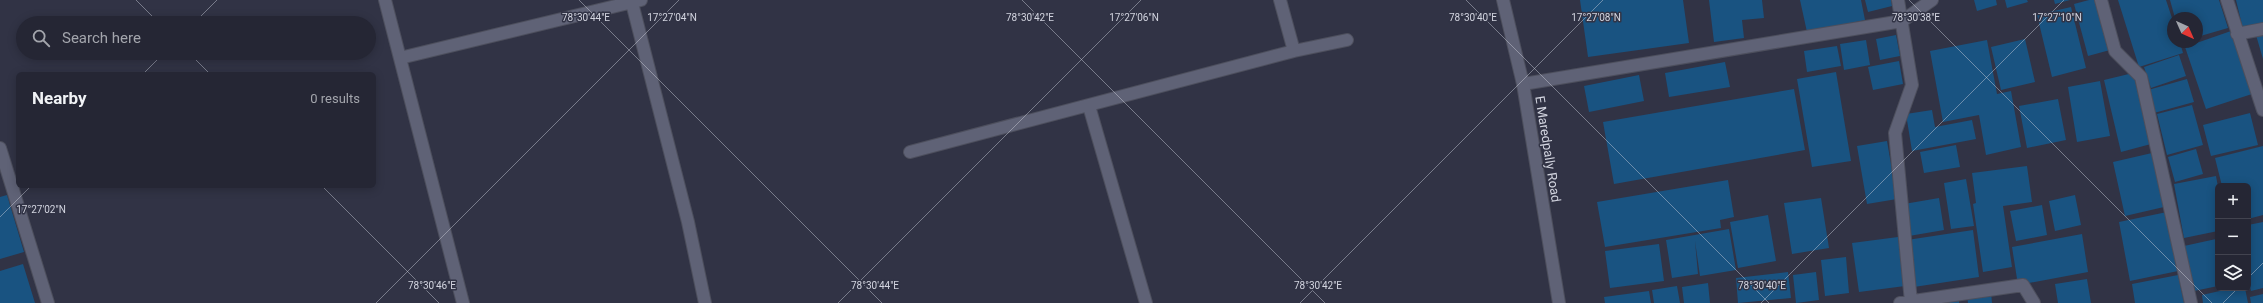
<!DOCTYPE html>
<meta charset="utf-8">
<style>
:root{--surface:#252634;--page:#2d2e3c;--text:#f1f3f6;--muted:#a3a5ac;--line:#42434f}
body{margin:0;font-family:Roboto,sans-serif;background:var(--page);color:var(--text)}
.controls{position:absolute;right:12px;bottom:12px;display:grid;overflow:hidden;border-radius:6px;box-shadow:0 2px 10px #0003}
.controls button{width:36px;height:36px;display:grid;place-items:center;padding:0;border:0;border-bottom:1px solid var(--line);background:var(--surface);color:var(--text);font:20px sans-serif}
.compass{position:absolute;left:2167px;top:12px;width:36px;height:36px;border-radius:50%;background:var(--surface);box-shadow:0 2px 10px #0003;rotate:135deg}
.list{margin:0;padding:0;list-style:none}
h2{display:flex;justify-content:space-between;align-items:center;height:52px;margin:0;padding:0 16px;font-size:17px}
h2 small{font-size:13px;font-weight:400;color:var(--muted)}
.icon{flex:none;width:22px;height:22px;fill:none;stroke:currentColor;stroke-width:2;stroke-linecap:round;stroke-linejoin:round}
.map{position:relative;flex:none;width:2263px;height:303px;overflow:hidden}
.search{position:absolute;background:var(--surface);box-shadow:0 2px 10px #0003;left:16px;top:16px;width:360px;height:44px;display:flex;align-items:center;gap:10px;box-sizing:border-box;padding:0 14px;border-radius:22px;color:var(--muted);font-size:15px}
.panel{position:absolute;background:var(--surface);box-shadow:0 2px 10px #0003;left:16px;top:72px;width:360px;height:116px;border-radius:6px}
.map>svg:first-child{display:block}
.building{fill:#195381}
.lines{fill:none;stroke-linecap:round;stroke-linejoin:round}
.lane-casing{stroke:#4d4f5d;stroke-width:14}
.street-casing{stroke:#4d4f5d;stroke-width:14}
.secondary-casing{stroke:#4d4f5d;stroke-width:14}
.lane{stroke:#5f6276;stroke-width:12}
.street{stroke:#5f6276;stroke-width:12}
.secondary{stroke:#5f6276;stroke-width:12}
.ticks{fill:none;stroke:#d2d4df;stroke-width:1;stroke-opacity:0.45}
.labels{text-anchor:middle;dominant-baseline:central;stroke-width:3;stroke-linejoin:round;paint-order:stroke}
.street-label{font-size:13px;fill:#d2d4df;stroke:#313345}
.ticks-label{font-size:10px;text-anchor:middle;fill:#d2d4df;stroke:#313345;stroke-width:3;stroke-linejoin:round;paint-order:stroke}
</style>
<div class="map">
<svg width="2263" height="303" viewBox="0 0 2263 303">
<rect width="100%" height="100%" fill="#313345"/>
<!-- building -->
<path class="building" d="M 1580,0 L 1683,0 L 1689,43 L 1588,57 Z
M 1709,0 L 1762,0 L 1764,18 L 1742,20 L 1744,38 L 1714,42 Z
M 1800,0 L 1861,0 L 1865,20 L 1807,32 Z
M 1865,0 L 1891,0 L 1892,6 L 1868,12 Z
M 1974,0 L 1996,0 L 1997,5 L 1977,11 Z
M 2005,0 L 2027,0 L 2028,2 L 2007,8 Z
M 2054,0 L 2070,0 L 2055,4 Z
M 2089,0 L 2095,0 L 2110,50 L 2088,56 L 2074,4 Z
M 2118,0 L 2166,0 L 2173,21 L 2173,42 L 2180,42 L 2183,53 L 2139,67 Z
M 2170,0 L 2219,0 L 2228,28 L 2197,37 L 2197,18 L 2175,18 Z
M 2236,0 L 2263,0 L 2263,25 L 2243,29 Z
M 2071,7 L 2086,68 L 2052,77 L 2037,15 Z
M 2231,31 L 2252,94 L 2206,109 L 2185,47 Z
M 2263,34 L 2263,59 L 2256,35 Z
M 1896,35 L 1900,56 L 1880,60 L 1876,39 Z
M 2025,39 L 2035,82 L 2001,90 L 1991,47 Z
M 1866,40 L 1870,65 L 1844,70 L 1840,44 Z
M 1987,40 L 1997,94 L 2011,91 L 2021,147 L 1986,155 L 1979,115 L 1943,122 L 1930,51 Z
M 1837,46 L 1841,66 L 1807,72 L 1804,51 Z
M 2179,55 L 2186,76 L 2151,88 L 2144,67 Z
M 1899,61 L 1903,84 L 1873,90 L 1868,67 Z
M 1725,62 L 1730,87 L 1669,97 L 1665,73 Z
M 1836,72 L 1851,161 L 1812,167 L 1797,79 Z
M 2133,73 L 2151,144 L 2121,152 L 2104,80 Z
M 1639,75 L 1644,101 L 1589,112 L 1584,86 Z
M 2187,79 L 2194,102 L 2154,113 L 2148,90 Z
M 2100,81 L 2110,136 L 2077,142 L 2068,87 Z
M 1794,89 L 1805,150 L 1614,184 L 1603,122 Z
M 2058,99 L 2066,140 L 2027,148 L 2019,106 Z
M 2192,105 L 2203,145 L 2167,155 L 2157,114 Z
M 1932,110 L 1935,127 L 1972,120 L 1976,139 L 1912,151 L 1906,114 Z
M 2250,113 L 2258,145 L 2211,156 L 2203,125 Z
M 1887,141 L 1897,199 L 1867,204 L 1857,146 Z
M 1956,145 L 1960,167 L 1924,173 L 1920,152 Z
M 2263,146 L 2263,215 L 2248,219 L 2248,186 L 2222,186 L 2215,158 Z
M 2196,149 L 2203,174 L 2175,182 L 2168,157 Z
M 2152,153 L 2164,207 L 2125,216 L 2113,162 Z
M 2027,166 L 2032,202 L 2003,206 L 2012,267 L 1983,272 L 1973,204 L 1976,203 L 1972,173 Z
M 2216,176 L 2218,187 L 2218,231 L 2184,238 L 2174,184 Z
M 1966,179 L 1974,226 L 1951,229 L 1944,183 Z
M 1728,180 L 1734,217 L 1720,220 L 1721,228 L 1605,247 L 1597,202 Z
M 7,195 L 24,252 L 0,259 L 0,197 Z
M 2075,195 L 2081,225 L 2055,231 L 2049,201 Z
M 1821,198 L 1829,248 L 1792,254 L 1784,203 Z
M 1939,198 L 1944,230 L 1909,236 L 1904,204 Z
M 2042,205 L 2047,235 L 2016,241 L 2010,211 Z
M 2167,212 L 2178,271 L 2130,281 L 2119,222 Z
M 1768,215 L 1776,261 L 1738,268 L 1730,222 Z
M 2263,222 L 2263,288 L 2251,291 L 2248,277 L 2248,225 Z
M 1729,229 L 1736,270 L 1700,276 L 1695,241 L 1698,274 L 1672,278 L 1666,240 Z
M 1973,230 L 1979,277 L 1914,287 L 1907,240 Z
M 2082,234 L 2088,272 L 2018,285 L 2012,247 Z
M 1898,237 L 1905,286 L 1859,292 L 1852,243 Z
M 2216,239 L 2218,286 L 2194,291 L 2184,246 Z
M 1659,244 L 1664,281 L 1610,288 L 1605,251 Z
M 1846,257 L 1849,293 L 1825,296 L 1821,260 Z
M 23,264 L 35,303 L 0,303 L 0,271 Z
M 1788,272 L 1791,298 L 1738,303 L 1736,278 Z
M 1816,272 L 1819,300 L 1796,303 L 1793,275 Z
M 2178,275 L 2184,303 L 2135,303 L 2132,284 Z
M 2087,279 L 2091,303 L 2058,303 L 2055,284 Z
M 1708,283 L 1710,303 L 1684,303 L 1682,287 Z
M 1677,286 L 1680,303 L 1654,303 L 1652,290 Z
M 2233,288 L 2245,288 L 2248,303 L 2203,303 L 2202,295 Z
M 1649,291 L 1651,303 L 1605,303 L 1604,297 Z
M 1991,292 L 1992,303 L 1968,303 L 1967,295 Z
M 2263,294 L 2263,303 L 2251,303 L 2250,297 Z
M 1959,301 L 1959,303 L 1949,303 L 1949,302 Z"/>
<g class="lines">
<defs>
<path id="lane" d="M 385,0 L 463,303
M 1280,0 L 1294,51 L 1347,40
M 632,3 L 688,222 L 705,303
M 400,58 L 641,0
M 1089,106 L 1146,303
M 910,152 L 1294,51"/>
<path id="street" d="M 1898,0 L 1912,85 L 1895,133 L 1911,302
M 2101,0 L 2115,51 L 2141,77 L 2191,303
M 2227,0 L 2263,110
M 2237,34 L 2263,29
M 1523,84 L 1902,21 L 1932,0
M 0,148 L 48,303
M 1900,303 L 2023,285 L 2034,303"/>
<path id="secondary" d="M 1503,0 L 1523,84 L 1559,303"/>
</defs>
<!-- lane casing -->
<use href="#lane" class="lane-casing"/>
<!-- street casing -->
<use href="#street" class="street-casing"/>
<!-- secondary casing -->
<use href="#secondary" class="secondary-casing"/>
<!-- lane -->
<use href="#lane" class="lane"/>
<!-- street -->
<use href="#street" class="street"/>
<!-- secondary -->
<use href="#secondary" class="secondary"/>
</g>
<!-- ticks -->
<path class="ticks" d="M 136,0 L 159,23M 579,0 L 882,303M 1022,0 L 1325,303M 1466,0 L 1769,303M 1909,0 L 2212,303M 194,23 L 217,0M 189,53 L 210,74M 143,74 L 164,53M 322,186 L 439,303M 0,217 L 31,186M 2248,278 L 2263,263M 376,303 L 679,0M 838,303 L 1141,0M 1300,303 L 1603,0M 1761,303 L 2064,0M 2223,303 L 2238,288"/>
<g class="labels">
<!-- street labels -->
<g class="street-label">
<text transform="translate(1548 149) rotate(81)">E Maredpally Road</text>
</g>
</g>
<g class="ticks-label">
<text x="1916" y="21">78°30'38"E</text>
<text x="586" y="21">78°30'44"E</text>
<text x="672" y="21">17°27'04"N</text>
<text x="1030" y="21">78°30'42"E</text>
<text x="1134" y="21">17°27'06"N</text>
<text x="1473" y="21">78°30'40"E</text>
<text x="1596" y="21">17°27'08"N</text>
<text x="2057" y="21">17°27'10"N</text>
<text x="41" y="213">17°27'02"N</text>
<text x="432" y="289">78°30'46"E</text>
<text x="875" y="289">78°30'44"E</text>
<text x="1318" y="289">78°30'42"E</text>
<text x="1762" y="289">78°30'40"E</text>
</g>
</svg>
<div class="controls">
<button>+</button>
<button>−</button>
<button><svg class="icon" aria-label="layers" viewBox="0 0 24 24"><path d="M12 4l9 5-9 5-9-5zM3 14l9 5 9-5"/></svg></button>
</div>
<svg class="compass" viewBox="-18 -18 36 36"><path d="M0-13l5 13h-10z" fill="#e53935"/><path d="M0 13l5-13h-10z" fill="#a3a5ac"/></svg>
<div class="search"><svg class="icon" aria-label="search" viewBox="0 0 24 24"><circle cx="10" cy="10" r="6"/><path d="M15 15l6 6"/></svg>Search here</div>
<section class="panel">
<h2>Nearby<small>0 results</small></h2>
<ul class="list">
</ul>
</section>
</div>
